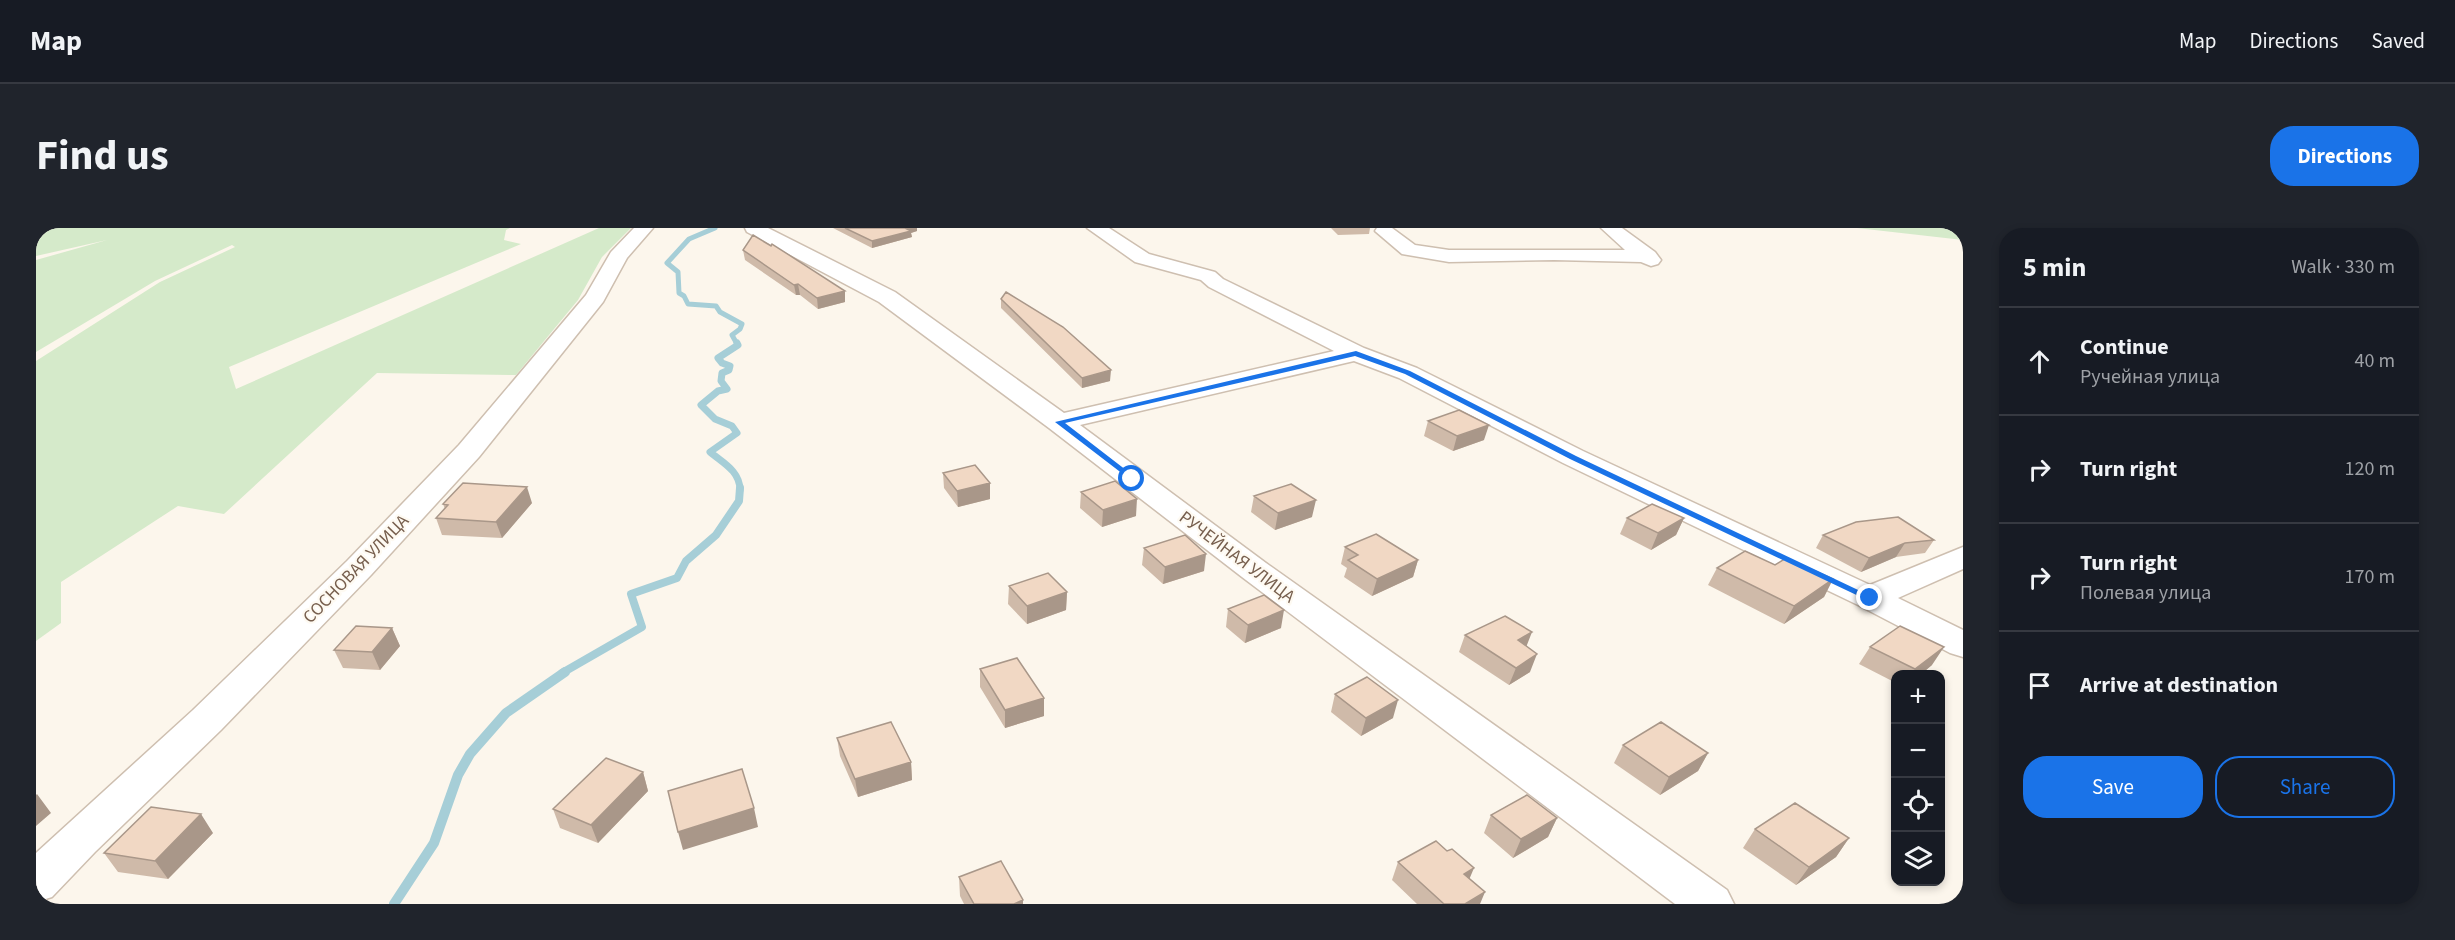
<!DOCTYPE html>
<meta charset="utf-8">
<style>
:root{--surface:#171b24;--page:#20242c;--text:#f1f3f6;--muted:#9ea1a6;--line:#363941;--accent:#1a73e8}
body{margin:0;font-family:"Source Sans 3",sans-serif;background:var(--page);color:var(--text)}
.controls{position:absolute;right:18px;bottom:18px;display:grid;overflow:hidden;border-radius:12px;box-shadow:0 3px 9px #0003}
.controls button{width:54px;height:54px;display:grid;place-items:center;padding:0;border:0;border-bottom:2px solid var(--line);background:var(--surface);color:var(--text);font:30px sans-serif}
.stop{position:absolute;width:18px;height:18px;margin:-14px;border:4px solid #1a73e8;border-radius:50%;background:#fff}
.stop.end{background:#1a73e8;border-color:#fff;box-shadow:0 2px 6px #0008}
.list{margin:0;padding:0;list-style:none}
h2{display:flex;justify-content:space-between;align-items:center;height:78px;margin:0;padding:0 24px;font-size:26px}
h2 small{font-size:20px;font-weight:400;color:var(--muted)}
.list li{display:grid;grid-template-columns:39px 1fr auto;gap:18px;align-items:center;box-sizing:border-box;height:108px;padding:0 24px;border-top:2px solid var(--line)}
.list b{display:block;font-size:22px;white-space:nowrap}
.list p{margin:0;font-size:20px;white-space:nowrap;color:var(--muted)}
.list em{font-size:20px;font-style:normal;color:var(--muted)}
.actions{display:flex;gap:12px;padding:18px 24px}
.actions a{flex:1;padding:14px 0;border:2px solid var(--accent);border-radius:24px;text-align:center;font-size:21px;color:var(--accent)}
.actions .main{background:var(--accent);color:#fff}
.icon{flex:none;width:33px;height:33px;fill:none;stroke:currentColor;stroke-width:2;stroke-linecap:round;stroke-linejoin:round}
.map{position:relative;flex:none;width:1927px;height:676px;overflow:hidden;border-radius:24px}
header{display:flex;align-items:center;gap:36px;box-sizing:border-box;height:84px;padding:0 30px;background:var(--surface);border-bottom:2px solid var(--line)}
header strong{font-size:28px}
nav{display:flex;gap:33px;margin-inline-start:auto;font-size:21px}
.intro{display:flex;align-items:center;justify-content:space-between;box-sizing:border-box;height:144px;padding:0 36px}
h1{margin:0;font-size:42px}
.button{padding:15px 27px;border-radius:24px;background:var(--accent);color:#fff;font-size:21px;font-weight:700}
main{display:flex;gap:36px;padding:0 36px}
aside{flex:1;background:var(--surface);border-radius:24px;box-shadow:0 3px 9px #0003}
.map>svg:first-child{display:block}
.green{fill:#d5eaca}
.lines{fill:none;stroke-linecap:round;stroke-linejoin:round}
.stream-far3{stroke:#a6ced7;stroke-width:5}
.stream-far2{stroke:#a6ced7;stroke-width:7}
.stream-far1{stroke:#a6ced7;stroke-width:8}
.stream{stroke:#a6ced7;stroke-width:10}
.minor-casing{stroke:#cebfb0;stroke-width:3}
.minor{fill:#fff;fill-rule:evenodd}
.wall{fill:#cfbaa9}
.shaded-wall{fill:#a99789}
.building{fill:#f1d8c4;stroke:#a99789;stroke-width:1.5}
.route{fill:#1a73e8}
.labels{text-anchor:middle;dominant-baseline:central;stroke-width:4.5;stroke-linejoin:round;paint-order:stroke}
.street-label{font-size:18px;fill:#775f4e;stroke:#fefaf2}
</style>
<header>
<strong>Map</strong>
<nav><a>Map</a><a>Directions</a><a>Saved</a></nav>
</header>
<div class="intro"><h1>Find us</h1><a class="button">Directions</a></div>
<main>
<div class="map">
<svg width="1927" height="676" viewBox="0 0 1927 676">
<rect width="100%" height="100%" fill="#fcf6ec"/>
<!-- green -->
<path class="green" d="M 0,0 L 474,0 L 470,2 L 468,12 L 485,16 L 193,139 L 200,161 L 563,0 L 595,0 L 566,29 L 542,72 L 480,147 L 341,145 L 188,286 L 142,278 L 25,354 L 25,395 L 0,413 L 0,133 L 124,54 L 199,19 L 196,17 L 119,53 L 0,124 L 0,32 L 71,12 L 0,28 Z
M 1821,0 L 1927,0 L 1927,12 Z"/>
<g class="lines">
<!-- stream-far3 -->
<path class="stream-far3" d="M 679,0 L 653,11 L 631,35 L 642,44 L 643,65 L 648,68 L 652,76 L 680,78 L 684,84 L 706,96 L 704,101 L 696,107 L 701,116"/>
<!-- stream-far2 -->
<path class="stream-far2" d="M 701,115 L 702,117 L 682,130 L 686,135 L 694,138 L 693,142 L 686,145 L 685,153 L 691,161 L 682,163 L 665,177 L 679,191 L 696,198 L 701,205 L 674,224 C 687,235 704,243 704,262"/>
<!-- stream-far1 -->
<path class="stream-far1" d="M 526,445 L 606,399 L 595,366 L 641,350 L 650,333 L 680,307 L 703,273 L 704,260"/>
<!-- stream -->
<path class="stream" d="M 358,676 L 398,615 L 422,547 L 434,526 L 470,485 L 529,444"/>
<defs>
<path id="minor" d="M 598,0 L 617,0 L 591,30 L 567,74 L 443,229 L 335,347 L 185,502 L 59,624 L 16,669 L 0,674 L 0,625 L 157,482 L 311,333 L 423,217 L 550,67 L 575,24 Z
M 709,0 L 732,0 L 859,64 L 1028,185 L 1298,123 L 1173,59 L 1165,52 L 1099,34 L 1051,0 L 1073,0 L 1113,26 L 1179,44 L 1187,51 L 1328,120 L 1381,140 L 1547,223 L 1834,357 L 1927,319 L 1927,341 L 1862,370 L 1927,402 L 1927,429 L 1914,425 L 1822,377 L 1527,235 L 1363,150 L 1318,133 L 1044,197 L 1230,335 L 1691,662 L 1698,676 L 1639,676 L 1206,349 L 1013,200 L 843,74 L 711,4 Z
M 1341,0 L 1356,0 L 1379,17 L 1413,22 L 1589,22 L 1565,0 L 1586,0 L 1619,24 L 1625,32 L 1622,36 L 1615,38 L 1605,34 L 1518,32 L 1413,34 L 1366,26 L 1339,3 Z"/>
</defs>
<!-- minor casing -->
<use href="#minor" class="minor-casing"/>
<!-- minor -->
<use href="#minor" class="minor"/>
</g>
<!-- wall -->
<path class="wall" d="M 797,0 L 881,0 L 881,3 L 875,5 L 876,9 L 836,20 Z
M 1295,0 L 1334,0 L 1333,6 L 1302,7 Z
M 707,22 L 809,74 L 782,81 L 764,67 L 760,67 L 709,32 Z
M 965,71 L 1074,153 L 1046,160 L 965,80 Z
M 1392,193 L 1448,212 L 1417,223 L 1388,208 Z
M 907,245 L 954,255 L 954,271 L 922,279 L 908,260 Z
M 1045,264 L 1100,288 L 1066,299 L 1044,280 Z
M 1218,268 L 1276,289 L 1239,302 L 1215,284 Z
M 496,275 L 466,310 L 406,307 L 400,290 L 409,281 L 407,276 Z
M 1591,290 L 1648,290 L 1640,307 L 1615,322 L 1584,306 Z
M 1787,307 L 1898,312 L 1889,325 L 1860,329 L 1825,344 L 1780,320 Z
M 1309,319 L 1382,332 L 1377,349 L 1336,368 L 1308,349 L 1311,340 L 1305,336 Z
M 1108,320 L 1168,343 L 1127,356 L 1106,337 Z
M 1739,337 L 1797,351 L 1788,369 L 1748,396 L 1672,357 L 1681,340 Z
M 973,358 L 1031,364 L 1030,382 L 991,396 L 972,376 Z
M 1192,381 L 1245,400 L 1209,415 L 1190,399 Z
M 356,400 L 364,418 L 344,442 L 307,440 L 298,422 Z
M 1429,407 L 1491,418 L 1494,444 L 1473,457 L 1423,424 Z
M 1834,419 L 1896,437 L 1884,447 L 1860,447 L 1860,455 L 1823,436 Z
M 944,441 L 1008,470 L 1008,488 L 969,500 L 944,459 Z
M 1299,466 L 1357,490 L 1325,508 L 1295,484 Z
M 801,510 L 875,534 L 876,552 L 822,569 L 804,528 Z
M 1587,517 L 1672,525 L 1662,543 L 1624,567 L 1578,535 Z
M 607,544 L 612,563 L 562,615 L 524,600 L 517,581 Z
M 1455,587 L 1521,590 L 1512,609 L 1477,630 L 1448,605 Z
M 1719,601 L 1813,610 L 1800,629 L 1760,657 L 1707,620 Z
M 177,605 L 132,651 L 82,644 L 68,625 Z
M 1362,634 L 1444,676 L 1381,676 L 1356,652 Z
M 923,649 L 987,672 L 987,676 L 928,676 L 924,668 Z"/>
<!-- shaded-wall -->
<path class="shaded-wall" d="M 871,0 L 881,0 L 881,3 L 875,5 L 876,9 L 836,20 L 836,13 Z
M 762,56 L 764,67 L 760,67 L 758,57 Z
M 809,63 L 809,74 L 782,81 L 781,70 Z
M 1075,142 L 1074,153 L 1046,160 L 1046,150 Z
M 1453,197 L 1448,212 L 1417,223 L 1421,208 Z
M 954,255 L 954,271 L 922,279 L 921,263 Z
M 491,259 L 496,275 L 466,310 L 460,294 Z
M 1101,271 L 1100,288 L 1066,299 L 1067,282 Z
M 1280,272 L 1276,289 L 1239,302 L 1242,285 Z
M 1648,290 L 1640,307 L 1615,322 L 1622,305 Z
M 1869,315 L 1860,329 L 1825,344 L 1833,330 Z
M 1170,326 L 1168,343 L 1127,356 L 1129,339 Z
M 1382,332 L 1377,349 L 1336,368 L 1341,351 Z
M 1797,351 L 1788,369 L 1748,396 L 1758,378 Z
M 1031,364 L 1030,382 L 991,396 L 991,378 Z
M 1248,382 L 1245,400 L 1209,415 L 1212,397 Z
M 356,400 L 364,418 L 344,442 L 336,424 Z
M 1496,404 L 1489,422 L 1482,412 Z
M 1908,419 L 1896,437 L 1884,447 L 1875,447 L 1879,441 Z
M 1501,426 L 1494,444 L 1473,457 L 1480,440 Z
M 1008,470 L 1008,488 L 969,500 L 969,482 Z
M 1362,472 L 1357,490 L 1325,508 L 1330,490 Z
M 1672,525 L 1662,543 L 1624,567 L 1633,549 Z
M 875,534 L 876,552 L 822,569 L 819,551 Z
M 607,544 L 612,563 L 562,615 L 555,597 Z
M 1,566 L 15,585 L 0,598 L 0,567 Z
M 718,580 L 722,599 L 647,622 L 642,604 Z
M 165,586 L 177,605 L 132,651 L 119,633 Z
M 1521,590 L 1512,609 L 1477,630 L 1485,611 Z
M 1813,610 L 1800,629 L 1760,657 L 1773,639 Z
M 1438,640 L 1430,659 L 1428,646 Z
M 1449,664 L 1444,676 L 1429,676 Z
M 987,672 L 987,676 L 978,676 Z"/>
<!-- building -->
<path class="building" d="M 809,0 L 871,0 L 869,0 L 875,3 L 836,13 Z
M 717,7 L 735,18 L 736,16 L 809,63 L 781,70 L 762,56 L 758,57 L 707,22 Z
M 970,64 L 1027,99 L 1075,142 L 1046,150 L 965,71 Z
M 1423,182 L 1453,197 L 1421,208 L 1392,193 Z
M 939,237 L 954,255 L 921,263 L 907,245 Z
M 1079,253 L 1101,271 L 1067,282 L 1045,264 Z
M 427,255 L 491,259 L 460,294 L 400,290 L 412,277 L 407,276 Z
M 1255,256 L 1280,272 L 1242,285 L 1218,268 Z
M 1616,276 L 1648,290 L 1622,305 L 1591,290 Z
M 1862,289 L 1898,312 L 1869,315 L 1833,330 L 1787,307 L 1820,294 Z
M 1340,306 L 1382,332 L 1341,351 L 1312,332 L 1322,327 L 1309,319 Z
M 1149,307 L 1170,326 L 1129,339 L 1108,320 Z
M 1709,323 L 1739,337 L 1750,330 L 1797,351 L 1758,378 L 1681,340 Z
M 1012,345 L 1031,364 L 991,378 L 973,358 Z
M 1228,367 L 1248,382 L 1212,397 L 1192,381 Z
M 1469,388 L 1496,404 L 1482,412 L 1501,426 L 1480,440 L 1429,407 Z
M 320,398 L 356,400 L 336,424 L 298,422 Z
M 1864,398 L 1908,419 L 1879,441 L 1834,419 Z
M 981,430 L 1008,470 L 969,482 L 944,441 Z
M 1331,449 L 1362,472 L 1330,490 L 1299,466 Z
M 855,494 L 875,534 L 819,551 L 801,510 Z
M 1625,494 L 1672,525 L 1633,549 L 1587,517 Z
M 570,530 L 607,544 L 555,597 L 517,581 Z
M 706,541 L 718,580 L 642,604 L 632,563 Z
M 1491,567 L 1521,590 L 1485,611 L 1455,587 Z
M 1759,575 L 1813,610 L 1773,639 L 1719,601 Z
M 115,579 L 165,586 L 119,633 L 68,625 Z
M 1400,613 L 1411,623 L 1416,621 L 1438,640 L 1428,646 L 1449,664 L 1429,676 L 1408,676 L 1362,634 Z
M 965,633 L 987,672 L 978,676 L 938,676 L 923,649 Z"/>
<!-- route -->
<path class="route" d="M 1320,123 L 1374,143 L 1540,228 L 1839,370 L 1831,372 L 1534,231 L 1369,146 L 1319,128 L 1029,195 L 1099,249 L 1100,251 L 1096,253 L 1019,194 Z"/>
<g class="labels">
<!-- street labels -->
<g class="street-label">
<text transform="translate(1201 329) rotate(37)">РУЧЕЙНАЯ УЛИЦА</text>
<text transform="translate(320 341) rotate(-46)">СОСНОВАЯ УЛИЦА</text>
</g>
</g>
</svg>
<div class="controls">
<button>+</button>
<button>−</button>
<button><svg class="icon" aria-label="locate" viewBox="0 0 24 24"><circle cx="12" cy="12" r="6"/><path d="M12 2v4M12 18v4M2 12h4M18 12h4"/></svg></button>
<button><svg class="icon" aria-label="layers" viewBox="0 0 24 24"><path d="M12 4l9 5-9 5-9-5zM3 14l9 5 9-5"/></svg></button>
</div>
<div class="stop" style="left:1096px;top:251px"></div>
<div class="stop end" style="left:1834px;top:370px"></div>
</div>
<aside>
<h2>5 min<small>Walk · 330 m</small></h2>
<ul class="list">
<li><svg class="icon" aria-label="ahead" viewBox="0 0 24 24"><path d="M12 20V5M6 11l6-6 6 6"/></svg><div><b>Continue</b><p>Ручейная улица</p></div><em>40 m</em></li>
<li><svg class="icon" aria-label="right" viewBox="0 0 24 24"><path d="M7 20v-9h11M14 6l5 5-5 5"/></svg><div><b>Turn right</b></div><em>120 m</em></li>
<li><svg class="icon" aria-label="right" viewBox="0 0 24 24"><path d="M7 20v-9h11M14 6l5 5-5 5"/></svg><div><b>Turn right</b><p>Полевая улица</p></div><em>170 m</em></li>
<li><svg class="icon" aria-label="arrive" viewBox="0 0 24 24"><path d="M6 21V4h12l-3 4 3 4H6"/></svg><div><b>Arrive at destination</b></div></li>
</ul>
<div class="actions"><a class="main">Save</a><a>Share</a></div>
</aside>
</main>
